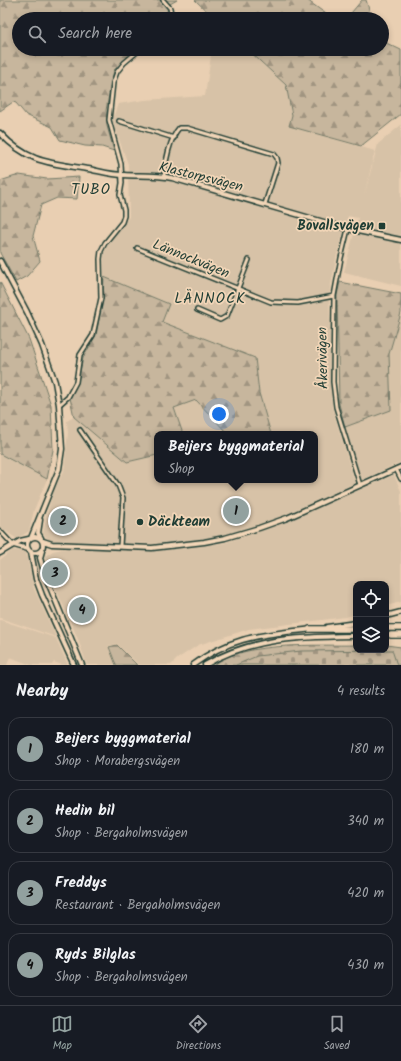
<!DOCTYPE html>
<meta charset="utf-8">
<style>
:root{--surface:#171b24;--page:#20242c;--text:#f1f3f6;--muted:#9ea1a6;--line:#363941;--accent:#92a19f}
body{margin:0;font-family:Kalam,sans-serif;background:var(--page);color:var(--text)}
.controls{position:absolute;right:12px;bottom:12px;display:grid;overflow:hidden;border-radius:8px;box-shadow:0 2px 6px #0003}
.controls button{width:36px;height:36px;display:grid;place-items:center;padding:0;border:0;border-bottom:1px solid var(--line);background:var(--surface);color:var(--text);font:20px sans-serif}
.you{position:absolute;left:219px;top:414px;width:14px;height:14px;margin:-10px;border:3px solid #fff;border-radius:50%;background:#1a73e8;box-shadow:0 0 0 6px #1a73e833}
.badge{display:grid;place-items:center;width:26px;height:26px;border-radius:50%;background:var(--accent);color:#111;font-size:13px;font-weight:700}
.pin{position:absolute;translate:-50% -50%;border:2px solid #fff;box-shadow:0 1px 4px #0006}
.popup{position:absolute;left:154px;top:431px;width:164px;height:52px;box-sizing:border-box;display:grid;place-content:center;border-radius:8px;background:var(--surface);filter:drop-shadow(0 1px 3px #0005);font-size:13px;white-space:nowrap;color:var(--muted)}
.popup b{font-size:15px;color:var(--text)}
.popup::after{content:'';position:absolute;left:50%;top:100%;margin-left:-8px;border:8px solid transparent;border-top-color:var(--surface)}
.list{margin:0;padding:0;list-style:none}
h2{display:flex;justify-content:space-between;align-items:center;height:52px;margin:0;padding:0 16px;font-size:17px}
h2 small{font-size:13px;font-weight:400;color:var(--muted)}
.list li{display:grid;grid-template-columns:26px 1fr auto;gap:12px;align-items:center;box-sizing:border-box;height:64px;margin:0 8px 8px;padding:0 8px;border:1px solid var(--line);border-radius:12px}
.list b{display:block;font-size:15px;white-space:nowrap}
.list p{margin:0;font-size:13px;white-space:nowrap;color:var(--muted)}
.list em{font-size:13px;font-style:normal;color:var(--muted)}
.icon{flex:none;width:22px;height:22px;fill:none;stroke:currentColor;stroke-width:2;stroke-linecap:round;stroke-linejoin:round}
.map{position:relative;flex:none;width:401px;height:665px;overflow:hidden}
.search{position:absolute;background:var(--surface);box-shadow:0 2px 6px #0003;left:12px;right:12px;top:12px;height:44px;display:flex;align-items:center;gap:10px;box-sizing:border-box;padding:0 14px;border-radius:22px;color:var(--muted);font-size:15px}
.sheet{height:340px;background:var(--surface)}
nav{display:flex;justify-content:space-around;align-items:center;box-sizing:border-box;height:56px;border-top:1px solid var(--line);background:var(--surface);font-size:11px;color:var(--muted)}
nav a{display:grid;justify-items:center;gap:2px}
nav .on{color:var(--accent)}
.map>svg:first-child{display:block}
.built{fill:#d7c2a7}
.forest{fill:url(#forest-firs);stroke:#737a68}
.cemetery{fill:url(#cemetery-stones);stroke:#737a68}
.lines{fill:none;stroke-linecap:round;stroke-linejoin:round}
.street-casing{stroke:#1f3d34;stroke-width:6}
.secondary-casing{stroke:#1f3d34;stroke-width:7}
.highway-casing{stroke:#1f3d34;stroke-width:8}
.street{stroke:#f1d5b7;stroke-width:3}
.secondary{stroke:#f1d5b7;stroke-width:4}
.highway{stroke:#f1d5b7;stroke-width:5.5}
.poi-dot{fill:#1f3d34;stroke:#f1d5b7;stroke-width:1.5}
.labels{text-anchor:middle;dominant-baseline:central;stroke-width:3.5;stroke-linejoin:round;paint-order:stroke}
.street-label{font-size:14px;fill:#1f3d34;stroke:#f1d5b7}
.poi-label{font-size:14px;font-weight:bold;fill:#1f3d34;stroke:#f1d5b7;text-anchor:end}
.neighbourhood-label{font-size:15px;letter-spacing:1px;fill:#1f3d34;stroke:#f1d5b7}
</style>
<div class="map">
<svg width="401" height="665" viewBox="0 0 401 665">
<defs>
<pattern id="forest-firs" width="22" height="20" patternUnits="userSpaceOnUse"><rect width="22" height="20" fill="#c7b69d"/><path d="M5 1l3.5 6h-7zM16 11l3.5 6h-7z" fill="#a19581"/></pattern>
<pattern id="cemetery-stones" width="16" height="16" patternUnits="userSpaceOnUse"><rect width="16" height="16" fill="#c7b69d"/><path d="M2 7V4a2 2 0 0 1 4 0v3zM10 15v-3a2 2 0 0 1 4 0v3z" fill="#a19581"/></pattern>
</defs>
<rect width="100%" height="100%" fill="#e9cfb2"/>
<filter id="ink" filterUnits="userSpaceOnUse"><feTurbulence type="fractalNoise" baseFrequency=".025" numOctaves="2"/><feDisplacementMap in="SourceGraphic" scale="8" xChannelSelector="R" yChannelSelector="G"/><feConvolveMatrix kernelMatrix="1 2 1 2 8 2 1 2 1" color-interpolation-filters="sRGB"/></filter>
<g filter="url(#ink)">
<!-- built -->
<path class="built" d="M 212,49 L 247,49 L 286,85 L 292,115 L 289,126 L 375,151 L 364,196 L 378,144 L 401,125 L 401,286 L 344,272 L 358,218 L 348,216 L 337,254 L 329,295 L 332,407 L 355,483 L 275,519 L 221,536 L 162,544 L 50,541 L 43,533 L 47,514 L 54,490 L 64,471 L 68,433 L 67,421 L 74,417 L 127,462 L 157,455 L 157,480 L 315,480 L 315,434 L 271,434 L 259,393 L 255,358 L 162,322 L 169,304 L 104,277 L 103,255 L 109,242 L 129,217 L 128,164 L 112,120 L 118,104 L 145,100 L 205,96 Z
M 401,313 L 401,462 L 362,480 L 345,427 L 390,409 L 389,354 Z
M 196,400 L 228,434 L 183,434 L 174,408 Z
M 0,454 L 47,479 L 34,510 L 29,531 L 17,539 L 0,527 Z
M 394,475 L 401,491 L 401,602 L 386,606 L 386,584 L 356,584 L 356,614 L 346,617 L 249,629 L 198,645 L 177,659 L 171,665 L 139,665 L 117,644 L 108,646 L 115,665 L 87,665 L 78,639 L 56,589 L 48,574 L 45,556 L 53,551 L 67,548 L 165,550 L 224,543 L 276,526 Z
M 13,550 L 26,552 L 34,589 L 56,637 L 0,618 L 0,560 Z
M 0,620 L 56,638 L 68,665 L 62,665 L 54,662 L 52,665 L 31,665 L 10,657 L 7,665 L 0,665 Z"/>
<!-- forest -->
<path class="forest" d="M 0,0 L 177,0 L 170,4 L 167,11 L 169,19 L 19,19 L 19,49 L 140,49 L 134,53 L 114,70 L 106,110 L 107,126 L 114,151 L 102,147 L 85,146 L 60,140 L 52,127 L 26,115 L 16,103 L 13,102 L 0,111 Z
M 195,0 L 307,0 L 333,19 L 215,19 Z
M 362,0 L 366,0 L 372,19 L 346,19 Z
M 382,41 L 401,50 L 401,114 L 361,146 L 289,126 L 292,115 L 286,85 L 247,49 L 382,49 Z
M 19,175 L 47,179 L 79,177 L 77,199 L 57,198 L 41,205 L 33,236 L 40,261 L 27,276 L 16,282 L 0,253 L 0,181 Z
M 104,277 L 169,304 L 162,322 L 255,358 L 259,393 L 271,434 L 228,434 L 196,400 L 174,408 L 183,434 L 157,434 L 157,455 L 127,462 L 74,417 L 70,398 L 78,381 L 83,358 L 96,335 L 103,297 Z
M 0,282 L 29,339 L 51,405 L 53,450 L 47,479 L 0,454 Z
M 340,282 L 401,294 L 401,313 L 389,354 L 391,410 L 345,427 L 339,404 L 337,295 Z
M 117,645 L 137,665 L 116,665 L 109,647 Z
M 356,645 L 356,650 L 386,650 L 386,645 L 401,647 L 401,665 L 214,665 C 244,641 318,646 356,645 Z"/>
<!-- cemetery -->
<path class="cemetery" d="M 392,650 L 397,665 L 236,665 L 257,656 L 301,651 Z"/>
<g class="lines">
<defs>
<path id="street" d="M 163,0 L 170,8 L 172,19
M 119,121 L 174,138
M 164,176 C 165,163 170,138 179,128 L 187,128 L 274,154 L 277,158 L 278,163 L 265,204
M 348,229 L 341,258 L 334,296 L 333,382 L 336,407 L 360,485
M 137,248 L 271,302 L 298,303 L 334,296
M 197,310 L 220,320 L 227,316 L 249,260
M 59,405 L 68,397 L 76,382 L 80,355 L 93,335 L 101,298 L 100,259 L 101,251 L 105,243 L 122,222 L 124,216 L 124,210 L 120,195 L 122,183 L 121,164 L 109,120 L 113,83 L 117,72 L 124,63 L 137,52 L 145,49
M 80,430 L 118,485 L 123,498 L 120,546
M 396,469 L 401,479
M 0,531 L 13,545"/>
<path id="secondary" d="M 0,133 C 28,163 50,163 88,169 C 99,171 112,175 124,175 C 140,176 156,175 172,178 L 348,229 L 401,240
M 0,261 L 27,312 L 42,345 L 55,382 L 59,405 L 62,449 L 59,469 L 31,538
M 40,520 L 38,533 L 41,538
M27 545a8 8 0 1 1 16 0a8 8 0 1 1-16 0Z
M 43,541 L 52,544 L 152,548 L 204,542 L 225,538 L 259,528 L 287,518 L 401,467
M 14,545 L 28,549
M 42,551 L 40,558 L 45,575 L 82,665
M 31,552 L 36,579 L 42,595 L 74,665
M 0,553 L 20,541 L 29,539
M 386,616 L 401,612
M 327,627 L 356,623
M 193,665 C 233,635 265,635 312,629
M 205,665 C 251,637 304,637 356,636"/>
<path id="highway" d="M 386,628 L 401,628
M 310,629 L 356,629
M 391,635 L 401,635"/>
</defs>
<!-- street casing -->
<use href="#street" class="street-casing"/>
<!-- secondary casing -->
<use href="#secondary" class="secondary-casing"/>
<!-- highway casing -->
<use href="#highway" class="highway-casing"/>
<!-- street -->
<use href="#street" class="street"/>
<!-- secondary -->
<use href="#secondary" class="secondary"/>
<!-- highway -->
<use href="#highway" class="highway"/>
</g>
</g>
<!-- markers -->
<g class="poi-dot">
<rect x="378" y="222" width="8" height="8" rx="2"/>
<circle cx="140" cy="522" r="4"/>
</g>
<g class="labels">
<!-- street labels -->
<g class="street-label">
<text transform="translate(201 177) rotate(14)">Klastorpsvägen</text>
<text transform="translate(191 259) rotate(22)">Lännockvägen</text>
<text transform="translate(323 358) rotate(-91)">Åkerivägen</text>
</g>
<!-- poi labels -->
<g class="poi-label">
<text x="374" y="226">Bovallsvägen</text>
<text x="148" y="522" text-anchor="start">Däckteam</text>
</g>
<!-- neighbourhood labels -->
<g class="neighbourhood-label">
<text x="91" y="190">TUBO</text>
<text x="210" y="299">LÄNNOCK</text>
</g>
</g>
</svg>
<div class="controls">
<button><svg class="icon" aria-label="locate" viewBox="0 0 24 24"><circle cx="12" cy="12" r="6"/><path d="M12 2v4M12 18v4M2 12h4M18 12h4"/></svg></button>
<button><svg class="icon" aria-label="layers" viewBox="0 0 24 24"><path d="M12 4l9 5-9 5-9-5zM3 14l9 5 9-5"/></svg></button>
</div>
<div class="you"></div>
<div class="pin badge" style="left:236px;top:511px">1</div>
<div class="popup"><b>Beijers byggmaterial</b>Shop</div>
<div class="pin badge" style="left:63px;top:521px">2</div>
<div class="pin badge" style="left:55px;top:573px">3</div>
<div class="pin badge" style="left:82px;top:610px">4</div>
<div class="search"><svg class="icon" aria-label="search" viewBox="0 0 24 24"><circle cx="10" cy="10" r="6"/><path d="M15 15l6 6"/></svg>Search here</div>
</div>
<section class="sheet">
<h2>Nearby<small>4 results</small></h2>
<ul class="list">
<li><span class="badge">1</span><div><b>Beijers byggmaterial</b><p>Shop · Morabergsvägen</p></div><em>180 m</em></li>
<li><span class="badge">2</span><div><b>Hedin bil</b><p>Shop · Bergaholmsvägen</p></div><em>340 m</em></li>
<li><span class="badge">3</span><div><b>Freddys</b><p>Restaurant · Bergaholmsvägen</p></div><em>420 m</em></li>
<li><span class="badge">4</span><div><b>Ryds Bilglas</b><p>Shop · Bergaholmsvägen</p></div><em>430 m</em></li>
</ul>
</section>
<nav>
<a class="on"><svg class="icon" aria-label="map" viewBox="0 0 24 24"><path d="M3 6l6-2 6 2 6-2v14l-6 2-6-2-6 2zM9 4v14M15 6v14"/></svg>Map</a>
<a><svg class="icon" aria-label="directions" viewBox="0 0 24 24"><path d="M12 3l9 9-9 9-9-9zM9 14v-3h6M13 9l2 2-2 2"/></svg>Directions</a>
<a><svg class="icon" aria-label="saved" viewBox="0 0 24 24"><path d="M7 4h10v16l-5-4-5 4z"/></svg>Saved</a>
</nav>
